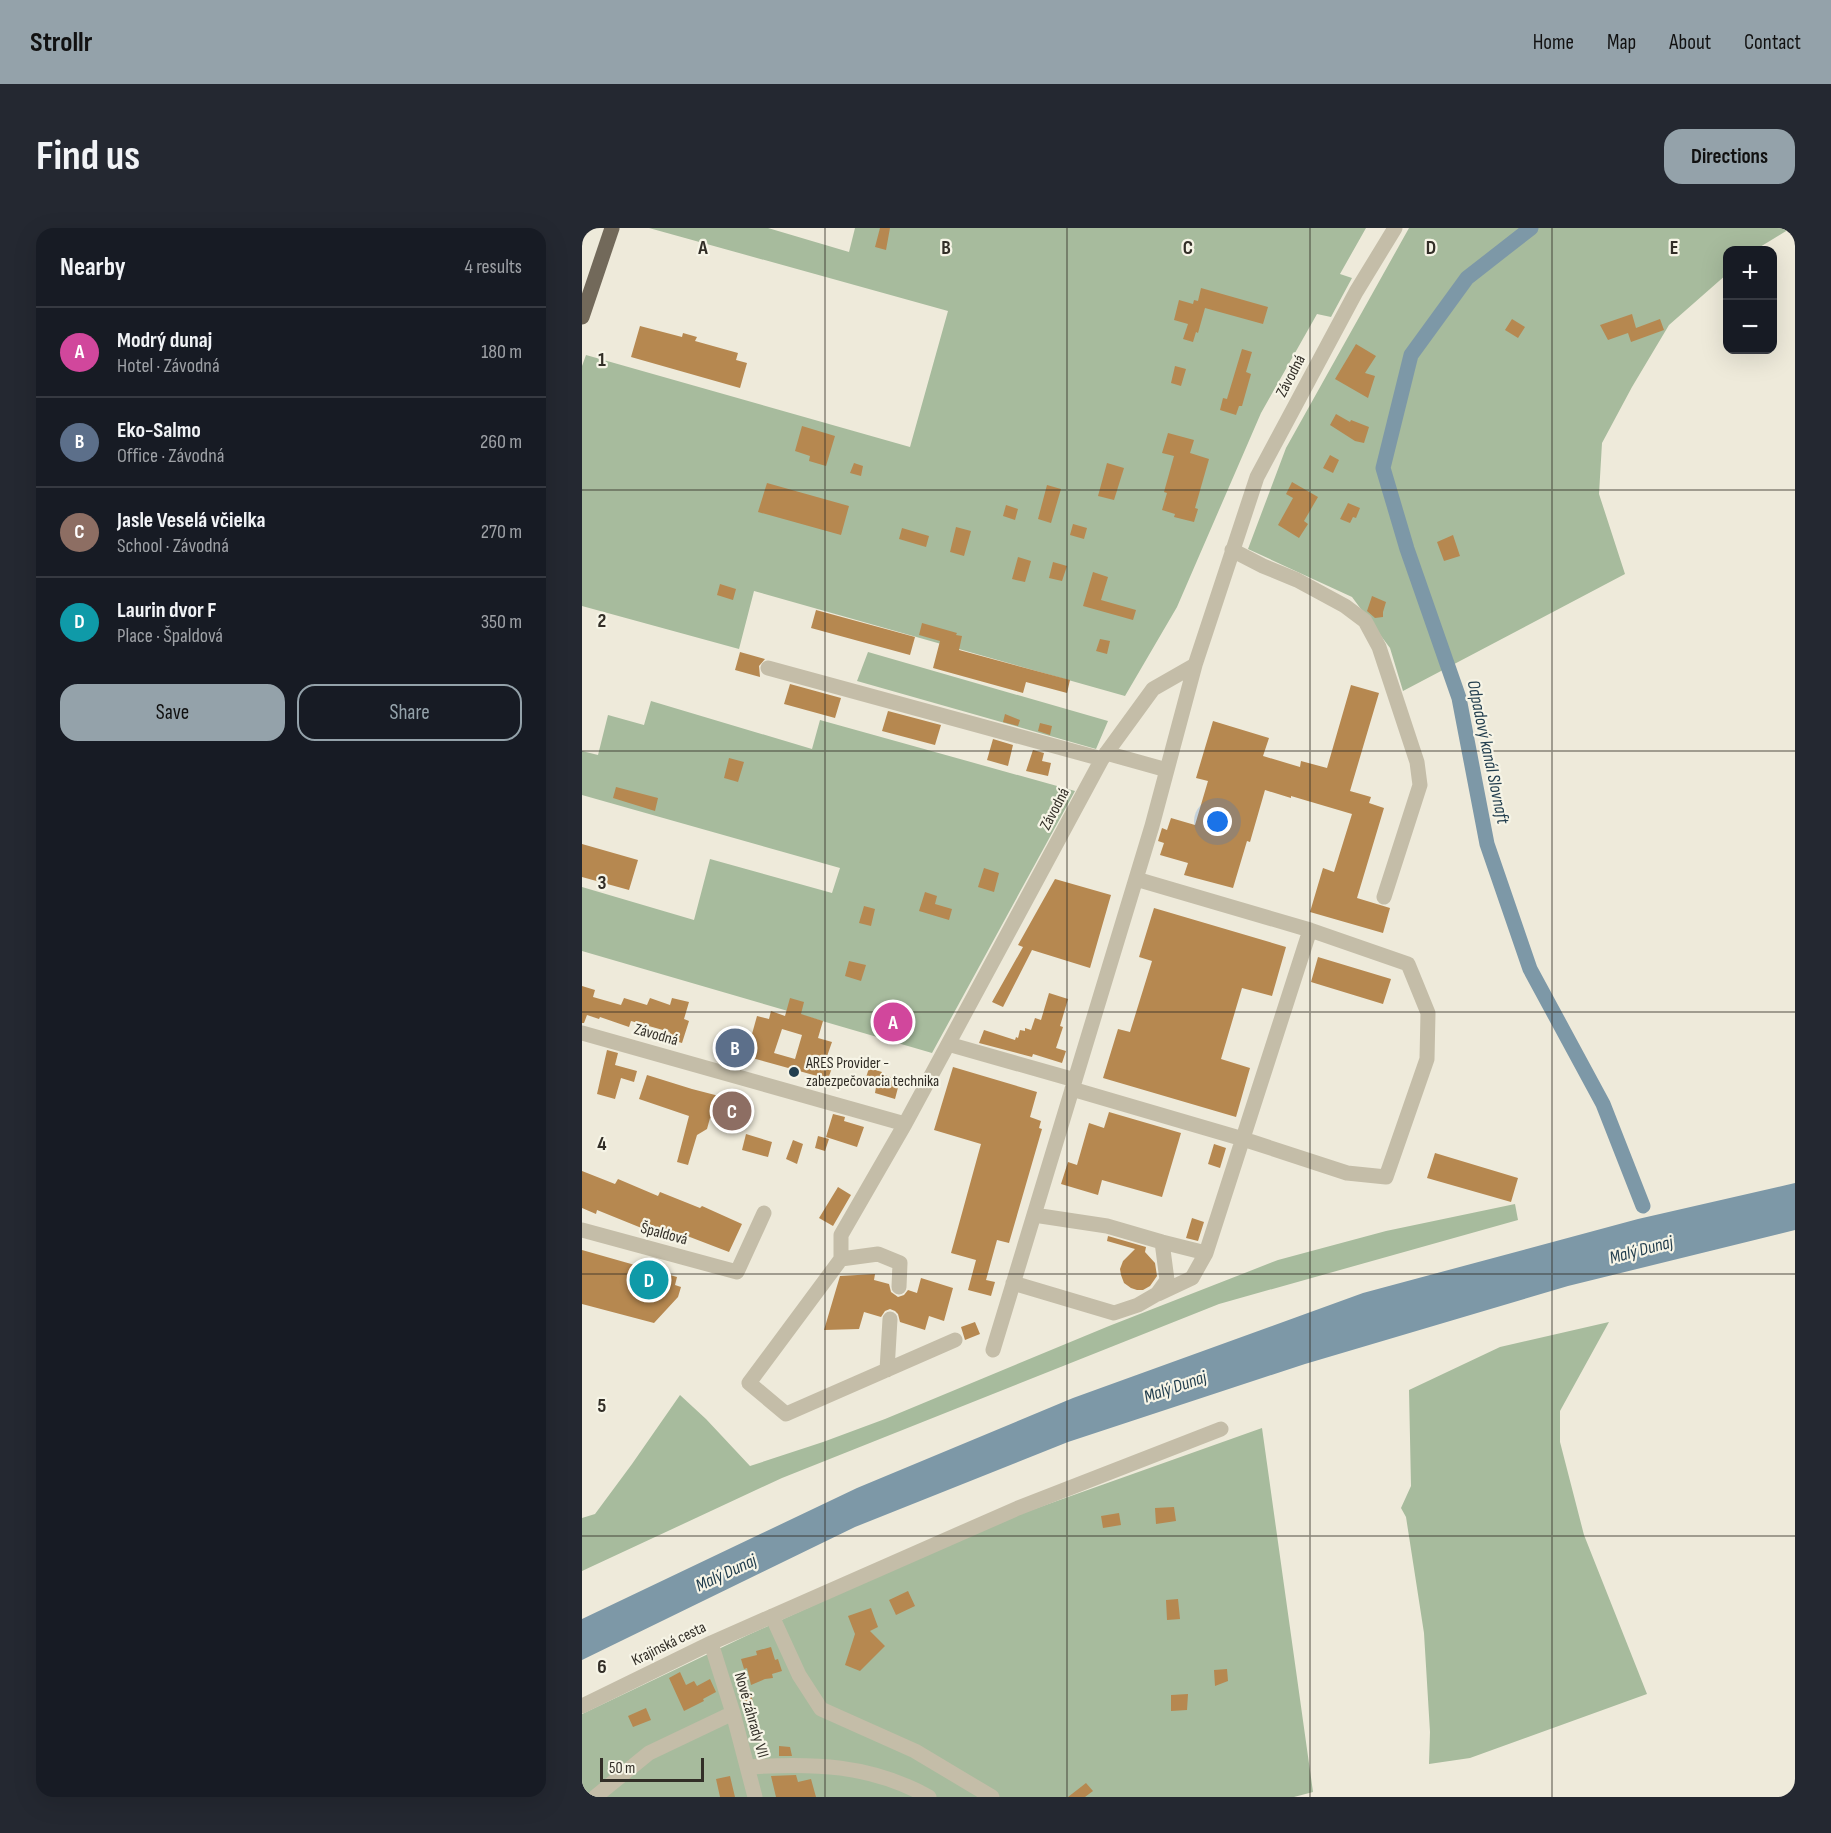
<!DOCTYPE html>
<meta charset="utf-8">
<style>
:root{--surface:#171b24;--page:#242831;--text:#f1f3f6;--muted:#9ea1a6;--line:#363941;--accent:#94a2aa}
body{margin:0;font-family:"Sofia Sans Condensed",sans-serif;background:var(--page);color:var(--text)}
.controls{position:absolute;right:18px;top:18px;display:grid;overflow:hidden;border-radius:12px;box-shadow:0 6px 24px #0002}
.controls button{width:54px;height:54px;display:grid;place-items:center;padding:0;border:0;border-bottom:2px solid var(--line);background:var(--surface);color:var(--text);font:30px sans-serif}
.scale{position:absolute;left:18px;bottom:15px;width:104px;box-sizing:border-box;padding-left:6px;border:3px solid #322e27;border-top:0;font-size:16px;line-height:21px;white-space:nowrap;color:#322e27;-webkit-text-stroke:4px #f6f4e6;paint-order:stroke}
.you{position:absolute;left:636px;top:594px;width:21px;height:21px;margin:-15px;border:4px solid #fff;border-radius:50%;background:#1a73e8;box-shadow:0 0 0 9px #1a73e833}
.badge{display:grid;place-items:center;width:39px;height:39px;border-radius:50%;background:var(--accent);color:#fff;font-size:20px;font-weight:700}
.pin{position:absolute;translate:-50% -50%;border:3px solid #fff;box-shadow:0 2px 6px #0006}
.list{margin:0;padding:0;list-style:none}
h2{display:flex;justify-content:space-between;align-items:center;height:78px;margin:0;padding:0 24px;font-size:26px}
h2 small{font-size:20px;font-weight:400;color:var(--muted)}
.list li{display:grid;grid-template-columns:39px 1fr auto;gap:18px;align-items:center;box-sizing:border-box;height:90px;padding:0 24px;border-top:2px solid var(--line)}
.list b{display:block;font-size:22px;white-space:nowrap}
.list p{margin:0;font-size:20px;white-space:nowrap;color:var(--muted)}
.list em{font-size:20px;font-style:normal;color:var(--muted)}
.actions{display:flex;gap:12px;padding:18px 24px}
.actions a{flex:1;padding:14px 0;border:2px solid var(--accent);border-radius:18px;text-align:center;font-size:21px;color:var(--accent)}
.actions .main{background:var(--accent);color:#111}
.map{position:relative;flex:none;width:1213px;height:1569px;overflow:hidden;border-radius:18px}
header{display:flex;align-items:center;gap:36px;box-sizing:border-box;height:84px;padding:0 30px;background:var(--accent);color:#111}
header strong{font-size:28px}
nav{display:flex;gap:33px;margin-inline-start:auto;font-size:21px}
.intro{display:flex;align-items:center;justify-content:space-between;box-sizing:border-box;height:144px;padding:0 36px}
h1{margin:0;font-size:42px}
.button{padding:15px 27px;border-radius:18px;background:var(--accent);color:#111;font-size:21px;font-weight:700}
main{display:flex;gap:36px;padding:0 36px}
aside{flex:1;background:var(--surface);border-radius:18px;box-shadow:0 6px 24px #0002}
.map>svg:first-child{display:block}
.green{fill:#a7bb9d}
.water{fill:#7d98a7}
.lines{fill:none;stroke-linecap:round;stroke-linejoin:round}
.canal{stroke:#7d98a7;stroke-width:15}
.building{fill:#b68850;fill-rule:evenodd}
.minor{stroke:#c4bda8;stroke-width:15}
.major{stroke:#72695a;stroke-width:15}
.grid{fill:none;stroke:#322e27;stroke-width:1.5;stroke-opacity:0.55}
.poi-dot{fill:#223e4e;stroke:#f6f4e6;stroke-width:2}
.labels{text-anchor:middle;dominant-baseline:central;stroke-width:4.5;stroke-linejoin:round;paint-order:stroke}
.street-label{font-size:16px;fill:#322e27;stroke:#f6f4e6}
.poi-label{font-size:16px;fill:#322e27;stroke:#f6f4e6;text-anchor:start}
.water-label{font-size:18px;font-style:italic;fill:#223e4e;stroke:#f6f4e6}
.grid-label{font-size:20px;text-anchor:middle;font-weight:bold;fill:#322e27;stroke:#f6f4e6;stroke-width:4.5;stroke-linejoin:round;paint-order:stroke}
</style>
<header>
<strong>Strollr</strong>
<nav><a>Home</a><a>Map</a><a>About</a><a>Contact</a></nav>
</header>
<div class="intro"><h1>Find us</h1><a class="button">Directions</a></div>
<main>
<aside>
<h2>Nearby<small>4 results</small></h2>
<ul class="list">
<li><span class="badge" style="background:#d1479c">A</span><div><b>Modrý dunaj</b><p>Hotel · Závodná</p></div><em>180 m</em></li>
<li><span class="badge" style="background:#5c6f8a">B</span><div><b>Eko-Salmo</b><p>Office · Závodná</p></div><em>260 m</em></li>
<li><span class="badge" style="background:#8d6e63">C</span><div><b>Jasle Veselá včielka</b><p>School · Závodná</p></div><em>270 m</em></li>
<li><span class="badge" style="background:#0f9aa8">D</span><div><b>Laurin dvor F</b><p>Place · Špaldová</p></div><em>350 m</em></li>
</ul>
<div class="actions"><a class="main">Save</a><a>Share</a></div>
</aside>
<div class="map">
<svg width="1213" height="1569" viewBox="0 0 1213 1569">
<rect width="100%" height="100%" fill="#eeeada"/>
<!-- green -->
<path class="green" d="M 67,0 L 186,0 L 267,24 L 273,0 L 784,0 L 758,46 L 770,50 L 749,89 L 735,86 L 679,185 L 595,379 L 543,468 L 172,363 L 157,421 L 0,378 L 0,138 L 4,127 L 328,219 L 366,83 Z
M 827,0 L 1209,0 L 1173,22 L 1146,22 L 1145,46 L 1087,97 L 1050,159 L 1020,215 L 1017,266 L 1043,346 L 821,463 L 808,420 L 770,369 L 666,321 L 704,220 Z
M 286,424 L 526,493 L 514,521 L 275,453 Z
M 69,473 L 230,521 L 238,492 L 493,563 L 350,825 L 0,723 L 0,659 L 112,692 L 128,631 L 250,665 L 258,640 L 0,567 L 0,523 L 16,527 L 26,487 L 62,497 Z
M 933,976 L 936,992 L 637,1076 L 200,1250 L 0,1343 L 0,1290 L 13,1286 L 50,1236 L 98,1167 L 124,1191 L 168,1238 L 241,1214 L 303,1191 L 527,1098 L 696,1032 L 804,1003 Z
M 1027,1094 L 978,1183 L 978,1214 L 1002,1307 L 1065,1466 L 888,1530 L 847,1536 L 848,1504 L 842,1405 L 824,1289 L 819,1280 L 829,1258 L 827,1162 L 918,1119 Z
M 680,1200 L 731,1564 L 712,1569 L 0,1569 L 0,1486 L 166,1407 L 413,1295 Z"/>
<!-- water -->
<path class="water" d="M 1213,955 L 1213,1002 L 986,1058 L 723,1136 L 486,1214 L 273,1299 L 0,1432 L 0,1391 L 275,1260 L 491,1170 L 781,1065 L 1056,991 Z"/>
<g class="lines">
<!-- canal -->
<path class="canal" d="M 949,0 L 885,50 L 829,127 L 801,240 L 825,321 L 877,470 L 905,616 L 948,741 L 1021,876 L 1061,978"/>
</g>
<!-- building -->
<path class="building" d="M 298,0 L 308,0 L 304,22 L 293,19 Z
M 619,60 L 686,79 L 681,96 L 623,80 L 616,105 L 614,104 L 611,114 L 601,111 L 606,96 L 592,92 L 597,72 L 611,76 L 612,72 L 616,73 Z
M 1050,86 L 1054,100 L 1078,91 L 1082,102 L 1049,114 L 1046,105 L 1026,112 L 1018,97 Z
M 930,91 L 943,99 L 936,110 L 923,102 Z
M 58,98 L 100,109 L 101,105 L 115,109 L 113,113 L 156,125 L 154,132 L 165,135 L 158,160 L 49,129 Z
M 774,116 L 794,128 L 783,145 L 793,148 L 786,170 L 753,151 Z
M 660,121 L 670,124 L 664,144 L 669,146 L 660,178 L 657,178 L 654,187 L 638,182 L 641,170 L 645,171 Z
M 593,138 L 604,141 L 599,158 L 589,155 Z
M 754,186 L 768,194 L 769,192 L 787,199 L 782,215 L 773,213 L 748,197 Z
M 220,198 L 253,208 L 244,238 L 227,233 L 228,228 L 213,223 Z
M 586,205 L 612,212 L 608,225 L 627,231 L 613,280 L 616,281 L 612,294 L 592,289 L 593,286 L 580,282 L 585,265 L 582,264 L 592,228 L 580,225 Z
M 748,227 L 757,232 L 751,245 L 741,240 Z
M 272,235 L 281,238 L 279,248 L 268,245 Z
M 525,235 L 542,240 L 532,272 L 516,268 Z
M 710,254 L 736,269 L 722,293 L 726,296 L 717,310 L 696,297 L 711,270 L 704,266 Z
M 185,255 L 267,278 L 259,307 L 176,284 Z
M 465,257 L 479,261 L 469,295 L 456,291 Z
M 766,275 L 778,280 L 774,290 L 771,289 L 768,295 L 758,291 Z
M 424,277 L 436,281 L 433,292 L 421,288 Z
M 491,296 L 505,300 L 502,311 L 488,307 Z
M 374,299 L 389,303 L 382,328 L 368,324 Z
M 320,300 L 347,308 L 344,319 L 317,311 Z
M 871,307 L 878,328 L 862,333 L 855,314 Z
M 436,329 L 449,333 L 443,354 L 430,351 Z
M 471,334 L 485,338 L 480,353 L 467,350 Z
M 511,344 L 526,349 L 519,372 L 554,382 L 551,392 L 501,378 Z
M 138,356 L 154,361 L 151,372 L 135,367 Z
M 790,368 L 804,374 L 801,384 L 801,389 L 793,390 L 785,383 Z
M 234,382 L 333,409 L 328,427 L 229,400 Z
M 340,395 L 375,405 L 374,407 L 380,408 L 377,422 L 488,452 L 485,465 L 444,454 L 441,465 L 351,440 L 358,413 L 337,407 Z
M 518,411 L 528,413 L 525,426 L 514,423 Z
M 158,424 L 183,431 L 177,438 L 178,449 L 153,442 Z
M 208,456 L 259,470 L 253,490 L 202,476 Z
M 769,457 L 797,465 L 768,563 L 789,569 L 787,575 L 802,580 L 775,670 L 808,680 L 801,705 L 728,684 L 741,640 L 752,644 L 770,586 L 709,568 L 709,570 L 683,562 L 668,614 L 665,613 L 651,660 L 602,647 L 606,635 L 578,627 L 582,615 L 576,613 L 580,600 L 585,602 L 589,590 L 613,597 L 626,553 L 614,550 L 631,493 L 687,510 L 681,528 L 718,539 L 719,533 L 745,540 Z
M 306,483 L 359,497 L 353,517 L 300,503 Z
M 423,486 L 438,492 L 436,498 L 421,494 Z
M 458,495 L 470,498 L 468,507 L 456,503 Z
M 411,511 L 431,517 L 426,538 L 405,532 Z
M 451,522 L 462,525 L 460,533 L 469,535 L 466,548 L 444,543 Z
M 147,530 L 162,534 L 156,554 L 142,550 Z
M 34,559 L 76,570 L 73,583 L 31,570 Z
M 0,616 L 56,632 L 47,662 L 0,649 Z
M 402,640 L 417,645 L 412,664 L 396,659 Z
M 473,651 L 529,667 L 508,740 L 450,722 L 421,779 L 410,774 L 441,719 L 436,717 Z
M 343,664 L 355,668 L 353,676 L 370,681 L 367,692 L 337,683 Z
M 282,678 L 293,681 L 289,698 L 277,695 Z
M 572,680 L 704,719 L 690,768 L 660,760 L 639,831 L 668,840 L 654,889 L 521,850 L 536,801 L 548,804 L 570,733 L 557,729 Z
M 736,729 L 809,751 L 801,776 L 729,754 Z
M 267,733 L 284,737 L 279,753 L 263,748 Z
M 0,758 L 13,762 L 11,769 L 39,777 L 42,770 L 65,777 L 68,770 L 88,777 L 90,770 L 107,774 L 102,791 L 107,793 L 100,815 L 86,811 L 88,804 L 49,793 L 47,799 L 18,789 L 17,791 L 5,787 L 2,795 L 0,795 Z
M 467,765 L 486,771 L 478,798 L 481,799 L 474,820 L 484,823 L 480,835 L 451,826 L 450,829 L 397,815 L 402,802 L 433,812 L 434,809 L 436,810 L 438,802 L 443,803 L 443,800 L 449,802 L 453,790 L 459,792 Z
M 208,770 L 222,774 L 219,786 L 241,793 L 236,810 L 250,814 L 243,834 L 251,837 L 246,851 L 163,828 L 161,834 L 141,828 L 149,799 L 170,806 L 175,788 L 187,791 L 189,783 L 203,788 ZM 200,801 L 220,807 L 213,831 L 192,825 Z
M 308,779 L 323,784 L 319,798 L 317,797 L 315,804 L 314,803 L 311,809 L 299,805 Z
M 25,822 L 36,825 L 33,837 L 55,843 L 52,854 L 39,850 L 33,871 L 15,866 Z
M 371,839 L 455,864 L 448,889 L 459,893 L 457,900 L 460,901 L 427,1015 L 415,1012 L 404,1052 L 413,1054 L 409,1068 L 386,1062 L 394,1032 L 369,1025 L 399,916 L 352,902 Z
M 287,840 L 300,844 L 299,846 L 318,852 L 313,871 L 293,865 L 294,859 L 282,856 Z
M 65,847 L 110,861 L 164,875 L 157,898 L 128,890 L 125,901 L 115,907 L 106,937 L 95,934 L 107,888 L 57,871 Z
M 527,884 L 599,905 L 580,969 L 520,952 L 516,967 L 479,956 L 486,934 L 495,937 L 507,895 L 522,900 Z
M 251,886 L 263,889 L 262,893 L 282,899 L 275,919 L 244,909 Z
M 164,906 L 190,914 L 186,929 L 160,922 Z
M 236,908 L 247,911 L 243,923 L 233,920 Z
M 211,912 L 221,916 L 215,936 L 204,931 Z
M 632,916 L 644,920 L 638,940 L 626,936 Z
M 853,925 L 936,950 L 929,974 L 845,950 Z
M 0,943 L 33,956 L 36,951 L 76,968 L 78,964 L 118,980 L 120,978 L 160,996 L 147,1024 L 100,1006 L 98,1009 L 65,995 L 62,1001 L 15,982 L 14,986 L 0,980 Z
M 256,959 L 269,967 L 251,998 L 237,990 Z
M 610,990 L 622,994 L 616,1013 L 604,1010 Z
M 526,1008 L 564,1019 L 563,1024 L 573,1035 L 575,1048 L 568,1058 L 561,1062 L 555,1062 L 549,1060 L 542,1055 L 539,1047 L 538,1041 L 541,1033 L 553,1021 L 525,1013 Z
M 0,1022 L 95,1049 L 93,1057 L 99,1059 L 96,1069 L 72,1095 L 0,1076 Z
M 293,1046 L 292,1052 L 307,1056 L 309,1064 L 316,1069 L 322,1067 L 326,1062 L 335,1065 L 339,1050 L 371,1060 L 362,1093 L 347,1088 L 343,1102 L 318,1094 L 316,1086 L 313,1083 L 308,1081 L 303,1083 L 299,1089 L 282,1084 L 277,1101 L 242,1102 L 258,1048 Z
M 393,1094 L 398,1106 L 383,1112 L 379,1099 Z
M 592,1279 L 594,1293 L 574,1296 L 573,1280 Z
M 537,1285 L 539,1297 L 521,1300 L 519,1288 Z
M 326,1363 L 333,1378 L 314,1387 L 307,1372 Z
M 596,1371 L 598,1391 L 585,1392 L 584,1372 Z
M 289,1380 L 296,1399 L 288,1403 L 303,1418 L 278,1443 L 263,1437 L 273,1406 L 266,1388 Z
M 189,1419 L 193,1432 L 196,1431 L 200,1443 L 190,1446 L 191,1450 L 183,1451 L 169,1457 L 165,1440 L 162,1441 L 159,1431 L 175,1427 L 174,1423 Z
M 645,1441 L 646,1453 L 633,1458 L 632,1442 Z
M 98,1444 L 104,1457 L 112,1453 L 115,1458 L 128,1451 L 134,1464 L 121,1471 L 122,1473 L 102,1483 L 87,1450 Z
M 169,1465 L 172,1480 L 161,1482 L 158,1468 Z
M 606,1466 L 605,1482 L 589,1483 L 589,1467 Z
M 64,1480 L 69,1492 L 51,1499 L 46,1488 Z
M 197,1518 L 208,1519 L 210,1528 L 197,1528 Z
M 214,1547 L 216,1554 L 229,1551 L 234,1569 L 194,1569 L 189,1548 Z
M 148,1548 L 153,1569 L 138,1569 L 134,1551 Z
M 504,1555 L 511,1563 L 503,1569 L 486,1569 Z"/>
<g class="lines">
<!-- minor -->
<path class="minor" d="M 650,322 L 681,338 L 715,352 L 763,378 L 783,393 L 797,419 L 835,534 L 838,557 L 802,669
M 186,440 L 520,531
M 524,525 L 585,542
M 0,805 L 323,896
M 366,816 L 493,852
M 490,861 L 661,911 L 765,945 L 804,949 L 845,831 L 846,785 L 826,736 L 728,702
M 452,987 L 525,998 L 580,1014 L 624,1025 L 728,702 L 554,651
M 0,1002 L 155,1044 L 182,985
M 259,1031 L 259,1007 L 323,896 L 520,531 L 571,461 L 613,437 L 675,249 L 774,64 L 813,0
M 431,1055 L 532,1085 L 556,1077 L 575,1066 L 585,1052 L 580,1014
M 317,1059 L 318,1035 L 296,1026 L 259,1031 L 167,1155 L 204,1186 L 373,1112
M 576,1066 L 610,1050 L 624,1025
M 411,1122 L 570,598 L 613,437
M 305,1142 L 308,1091
M 190,1388 L 217,1447 L 239,1481 L 333,1523 L 410,1569
M 129,1415 L 151,1485 L 173,1569
M 0,1478 L 129,1415 L 436,1280 L 639,1201
M 165,1539 C 231,1535 288,1536 347,1569
M 13,1569 L 67,1525 L 151,1485"/>
<!-- major -->
<path class="major" d="M 0,89 L 30,0"/>
</g>
<!-- grid -->
<path class="grid" d="M 243,0 L 243,1569M 485,0 L 485,1569M 728,0 L 728,1569M 970,0 L 970,1569M 0,262 L 1213,262M 0,523 L 1213,523M 0,784 L 1213,784M 0,1046 L 1213,1046M 0,1308 L 1213,1308"/>
<!-- markers -->
<circle class="poi-dot" cx="212" cy="844" r="6"/>
<g class="labels">
<!-- street labels -->
<g class="street-label">
<text transform="translate(709 148) rotate(-62)">Závodná</text>
<text transform="translate(473 581) rotate(-62)">Závodná</text>
<text transform="translate(74 807) rotate(16)">Závodná</text>
<text transform="translate(82 1006) rotate(15)">Špaldová</text>
<text transform="translate(87 1416) rotate(-26)">Krajinská cesta</text>
<text transform="translate(169 1487) rotate(74)">Nové záhrady VII</text>
</g>
<!-- poi labels -->
<g class="poi-label">
<text x="224" y="835">ARES Provider -<tspan x="224" dy="18">zabezpečovacia technika</tspan></text>
</g>
<!-- water labels -->
<g class="water-label">
<text transform="translate(906 524) rotate(78)">Odpadový kanál Slovnaft</text>
<text transform="translate(1059 1022) rotate(-15)">Malý Dunaj</text>
<text transform="translate(593 1159) rotate(-19)">Malý Dunaj</text>
<text transform="translate(144 1345) rotate(-25)">Malý Dunaj</text>
</g>
</g>
<g class="grid-label">
<text x="121" y="26">A</text>
<text x="364" y="26">B</text>
<text x="606" y="26">C</text>
<text x="849" y="26">D</text>
<text x="1092" y="26">E</text>
<text x="20" y="138">1</text>
<text x="20" y="399">2</text>
<text x="20" y="661">3</text>
<text x="20" y="922">4</text>
<text x="20" y="1184">5</text>
<text x="20" y="1445">6</text>
</g>
</svg>
<div class="controls">
<button>+</button>
<button>−</button>
</div>
<div class="scale">50 m</div>
<div class="you"></div>
<div class="pin badge" style="left:311px;top:794px;background:#d1479c">A</div>
<div class="pin badge" style="left:153px;top:820px;background:#5c6f8a">B</div>
<div class="pin badge" style="left:150px;top:883px;background:#8d6e63">C</div>
<div class="pin badge" style="left:67px;top:1052px;background:#0f9aa8">D</div>
</div>
</main>
